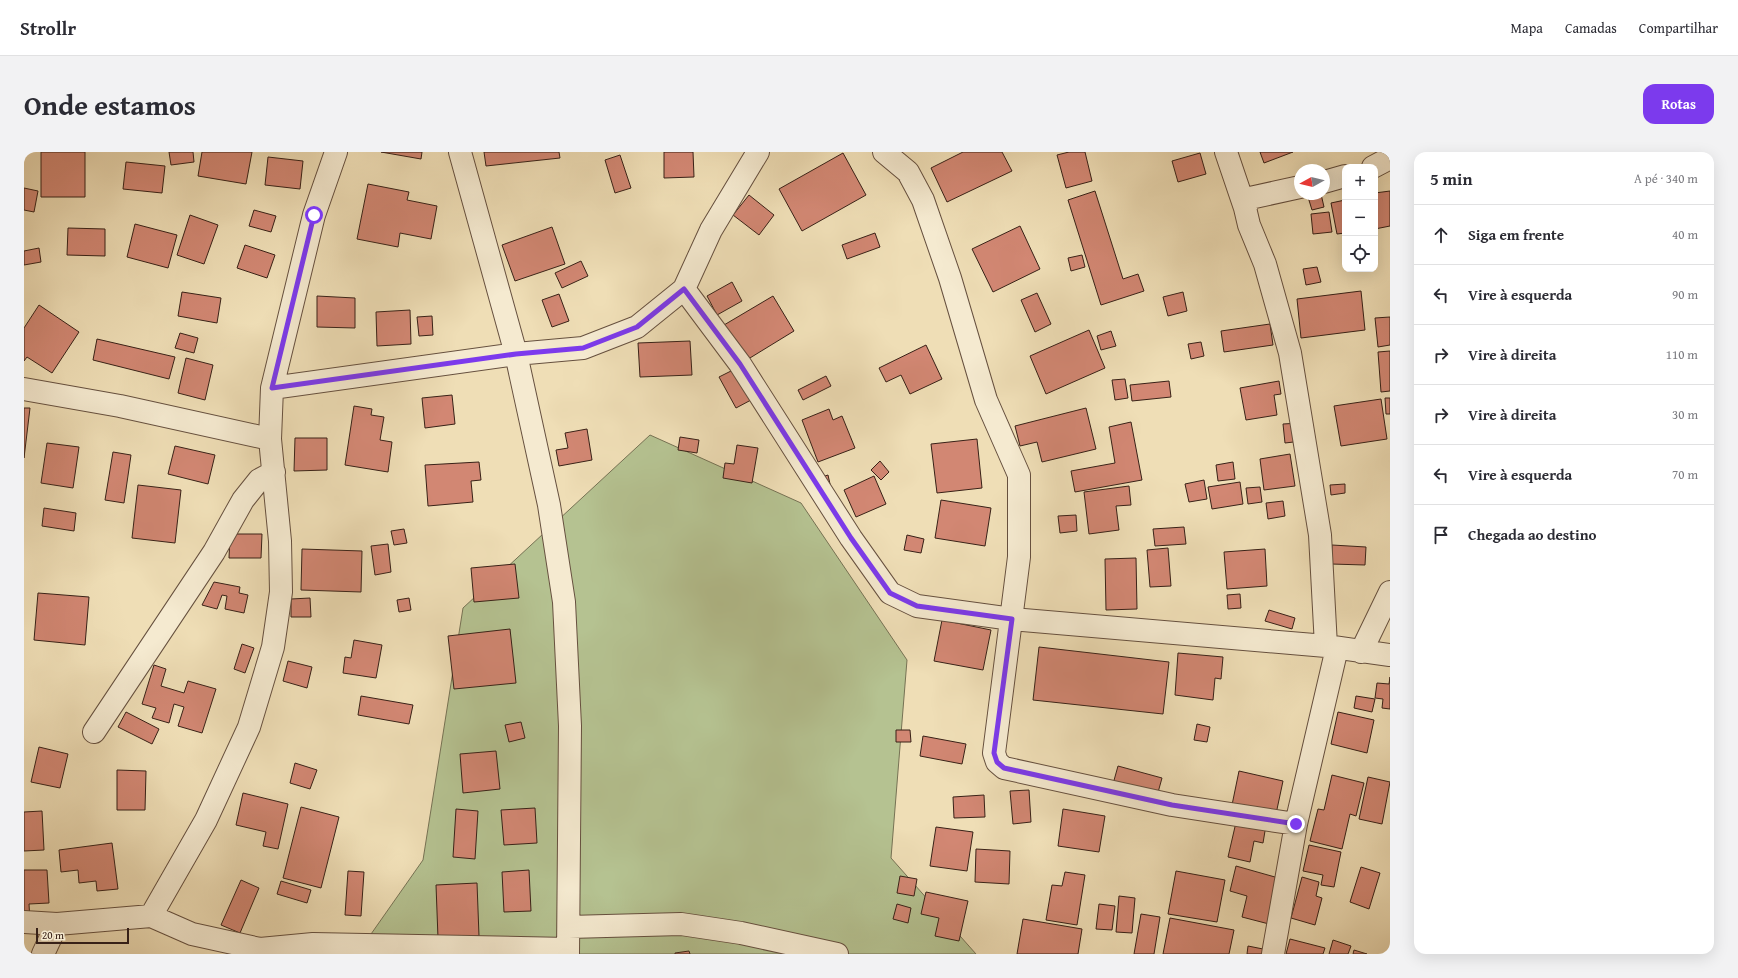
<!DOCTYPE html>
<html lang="pt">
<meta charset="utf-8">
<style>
:root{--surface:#fff;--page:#f2f2f3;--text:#2b2b33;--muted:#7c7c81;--line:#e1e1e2;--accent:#7c3aed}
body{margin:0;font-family:"Gentium Book Plus",serif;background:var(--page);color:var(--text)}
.controls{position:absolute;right:12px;top:12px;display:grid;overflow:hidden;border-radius:8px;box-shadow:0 4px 16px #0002}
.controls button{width:36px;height:36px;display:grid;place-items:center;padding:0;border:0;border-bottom:1px solid var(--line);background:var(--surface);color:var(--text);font:20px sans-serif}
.compass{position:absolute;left:1270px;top:12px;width:36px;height:36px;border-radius:50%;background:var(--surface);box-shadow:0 4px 16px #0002;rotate:262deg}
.scale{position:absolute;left:12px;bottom:10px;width:93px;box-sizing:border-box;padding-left:4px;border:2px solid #382117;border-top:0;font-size:11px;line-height:14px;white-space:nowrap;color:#382117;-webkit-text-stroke:3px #f5ead0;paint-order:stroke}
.stop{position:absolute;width:12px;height:12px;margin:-9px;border:3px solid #7c3aed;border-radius:50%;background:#fff}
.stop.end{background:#7c3aed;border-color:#fff;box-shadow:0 1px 4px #0008}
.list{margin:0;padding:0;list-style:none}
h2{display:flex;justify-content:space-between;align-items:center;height:52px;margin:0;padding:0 16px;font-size:17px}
h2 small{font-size:13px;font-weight:400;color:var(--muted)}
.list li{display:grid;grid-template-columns:26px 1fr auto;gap:12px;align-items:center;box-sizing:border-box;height:60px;padding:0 16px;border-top:1px solid var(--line)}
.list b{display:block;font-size:15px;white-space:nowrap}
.list em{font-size:13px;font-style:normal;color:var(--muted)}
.icon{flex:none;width:22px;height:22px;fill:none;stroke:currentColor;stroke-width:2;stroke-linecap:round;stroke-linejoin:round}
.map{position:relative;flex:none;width:1366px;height:802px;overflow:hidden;border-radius:12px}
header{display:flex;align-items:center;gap:24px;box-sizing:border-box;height:56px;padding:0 20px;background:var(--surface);border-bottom:1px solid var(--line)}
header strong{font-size:19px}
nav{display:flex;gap:22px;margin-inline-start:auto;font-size:14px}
.intro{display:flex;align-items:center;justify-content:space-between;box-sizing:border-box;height:96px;padding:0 24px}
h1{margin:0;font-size:28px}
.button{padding:10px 18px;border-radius:12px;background:var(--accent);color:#fff;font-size:14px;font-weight:700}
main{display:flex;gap:24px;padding:0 24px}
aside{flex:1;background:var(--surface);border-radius:12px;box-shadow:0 4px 16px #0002}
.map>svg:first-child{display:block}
.green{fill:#b5c291;stroke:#767254}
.building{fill:#d28773;stroke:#382117}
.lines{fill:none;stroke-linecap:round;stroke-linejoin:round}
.minor-casing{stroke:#66503f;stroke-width:24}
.minor{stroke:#f5ead0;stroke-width:22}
.route{stroke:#7c3aed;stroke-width:5}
</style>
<header>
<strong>Strollr</strong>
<nav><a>Mapa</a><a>Camadas</a><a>Compartilhar</a></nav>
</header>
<div class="intro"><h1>Onde estamos</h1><a class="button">Rotas</a></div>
<main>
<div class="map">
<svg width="1366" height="802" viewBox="0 0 1366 802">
<rect width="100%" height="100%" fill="#efdeb6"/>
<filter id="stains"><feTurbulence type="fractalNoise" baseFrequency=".005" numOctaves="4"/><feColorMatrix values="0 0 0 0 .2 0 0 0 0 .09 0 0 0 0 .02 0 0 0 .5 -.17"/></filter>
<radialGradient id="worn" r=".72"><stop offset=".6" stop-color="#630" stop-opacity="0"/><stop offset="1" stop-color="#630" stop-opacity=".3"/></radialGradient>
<!-- green -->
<path class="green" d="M 626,283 L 777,351 L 883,508 L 867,706 L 952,802 L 333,802 L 399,708 L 439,456 Z"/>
<!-- building -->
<path class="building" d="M 17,0 L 61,0 L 61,45 L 17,45 Z
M 145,0 L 169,0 L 170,10 L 147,13 Z
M 178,0 L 228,0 L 222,32 L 174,24 Z
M 357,0 L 398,0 L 397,7 Z
M 460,0 L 535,0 L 536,6 L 462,14 Z
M 640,0 L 669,0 L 670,25 L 640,26 Z
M 939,0 L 978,0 L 988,19 L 923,50 L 907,16 Z
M 1045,0 L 1061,0 L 1068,29 L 1042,36 L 1033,3 Z
M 1236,0 L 1269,0 L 1240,11 Z
M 819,1 L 842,43 L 778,79 L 755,37 Z
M 1176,1 L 1182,22 L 1154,30 L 1148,9 Z
M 596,3 L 607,36 L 591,41 L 581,8 Z
M 244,5 L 279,9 L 276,37 L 241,33 Z
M 102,10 L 141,14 L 138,41 L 99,37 Z
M 344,32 L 385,40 L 383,48 L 413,54 L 407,87 L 376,81 L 374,95 L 333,87 Z
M 0,36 L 14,39 L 10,60 L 0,58 Z
M 1071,39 L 1099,127 L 1114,122 L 1120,139 L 1077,153 L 1044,48 Z
M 1366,39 L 1366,74 L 1351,77 L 1351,41 Z
M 1297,42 L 1300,55 L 1288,58 L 1284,45 Z
M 725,43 L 750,63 L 735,83 L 709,63 Z
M 1321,48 L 1321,81 L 1313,82 L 1307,51 Z
M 230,58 L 252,64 L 247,80 L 225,74 Z
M 1305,60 L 1308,80 L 1289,82 L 1287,62 Z
M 166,63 L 194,73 L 180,112 L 153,103 Z
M 111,72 L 153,83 L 144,116 L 103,105 Z
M 996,74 L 1016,117 L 969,140 L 948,97 Z
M 528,75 L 541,112 L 491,129 L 478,93 Z
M 44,76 L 81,77 L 81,104 L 43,103 Z
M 851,81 L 856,95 L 823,107 L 818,93 Z
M 221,93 L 251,103 L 243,126 L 213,116 Z
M 15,96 L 17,110 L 0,113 L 0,99 Z
M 1058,103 L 1061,115 L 1047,119 L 1044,106 Z
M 557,109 L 564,124 L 538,136 L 531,121 Z
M 1293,115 L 1297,130 L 1282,133 L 1279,117 Z
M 708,130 L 718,149 L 693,163 L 683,144 Z
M 1337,139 L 1341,178 L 1277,186 L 1273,147 Z
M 158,140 L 197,146 L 193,171 L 154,164 Z
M 1159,140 L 1163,159 L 1144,164 L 1139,145 Z
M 1013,141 L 1027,172 L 1011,180 L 997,148 Z
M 535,142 L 545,169 L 528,175 L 518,148 Z
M 293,144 L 331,146 L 331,176 L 293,175 Z
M 749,144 L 770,179 L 721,209 L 700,173 Z
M 15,153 L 55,180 L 28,221 L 3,205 L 0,209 L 0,176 Z
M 386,158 L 387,192 L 353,194 L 352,160 Z
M 408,164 L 409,183 L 395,184 L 393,165 Z
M 1366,165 L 1366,193 L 1354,195 L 1351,166 Z
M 1246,172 L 1249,193 L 1200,200 L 1197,179 Z
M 1065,178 L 1081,216 L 1022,242 L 1006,204 Z
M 1087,179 L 1092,194 L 1077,198 L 1073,184 Z
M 156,181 L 174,186 L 170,201 L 151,196 Z
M 73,187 L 151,205 L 145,227 L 69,208 Z
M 666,189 L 668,223 L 616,225 L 614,191 Z
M 1177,190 L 1180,204 L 1167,207 L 1164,192 Z
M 902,193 L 918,227 L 886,242 L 877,223 L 862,230 L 855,216 Z
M 1366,199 L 1366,239 L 1357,240 L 1354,200 Z
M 162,206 L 189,213 L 181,248 L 154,241 Z
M 711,217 L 727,248 L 712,256 L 695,225 Z
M 802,224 L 807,234 L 779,248 L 774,238 Z
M 1101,227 L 1104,246 L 1091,248 L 1088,228 Z
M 1145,229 L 1147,245 L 1108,249 L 1106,233 Z
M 1255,229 L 1257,242 L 1250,243 L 1253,263 L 1222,268 L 1216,236 Z
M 428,243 L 431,272 L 401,276 L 398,246 Z
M 1361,246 L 1366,246 L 1366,262 L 1362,262 Z
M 1357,247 L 1363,287 L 1317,294 L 1310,254 Z
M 330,254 L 348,257 L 347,263 L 360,265 L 356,288 L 368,290 L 364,320 L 321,313 Z
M 0,256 L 6,256 L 0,306 Z
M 1062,256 L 1072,297 L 1018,310 L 1013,290 L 996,294 L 991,274 Z
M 805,257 L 809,268 L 818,264 L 831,296 L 794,310 L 778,268 Z
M 1107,270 L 1118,328 L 1051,340 L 1047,319 L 1091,311 L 1085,275 Z
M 1276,271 L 1278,289 L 1261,291 L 1259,272 Z
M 563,277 L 568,308 L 535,314 L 532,298 L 544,296 L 541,281 Z
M 656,285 L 675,288 L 673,301 L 654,298 Z
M 271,286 L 303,286 L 303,318 L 270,319 Z
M 953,287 L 958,336 L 913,341 L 907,292 Z
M 23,291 L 55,295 L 49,336 L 17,331 Z
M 713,293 L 734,296 L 728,331 L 699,326 L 701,311 L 710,312 Z
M 151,294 L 191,303 L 184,332 L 144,322 Z
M 89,300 L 107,303 L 100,351 L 81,348 Z
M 1266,302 L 1271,334 L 1240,338 L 1236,307 Z
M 856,309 L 865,320 L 857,328 L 847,318 Z
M 455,310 L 457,328 L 447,329 L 449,350 L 404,354 L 401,313 Z
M 1209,310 L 1211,327 L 1194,329 L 1192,313 Z
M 804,323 L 806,332 L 797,334 L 795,326 Z
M 850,324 L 862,352 L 832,365 L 820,338 Z
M 1180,328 L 1183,347 L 1165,350 L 1161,332 Z
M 1216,330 L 1219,352 L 1188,357 L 1184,335 Z
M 1321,332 L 1321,341 L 1307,343 L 1306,333 Z
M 114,333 L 157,338 L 151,391 L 108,386 Z
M 1105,334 L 1107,353 L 1092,354 L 1095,378 L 1065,382 L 1060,340 Z
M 1236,335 L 1238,350 L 1224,352 L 1222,336 Z
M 917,348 L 967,356 L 961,394 L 911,386 Z
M 1259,349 L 1261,364 L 1244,367 L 1242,351 Z
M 20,356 L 52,361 L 50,379 L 18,374 Z
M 1052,363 L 1053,379 L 1036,381 L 1034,364 Z
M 1160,375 L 1162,392 L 1131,394 L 1129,377 Z
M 380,377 L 383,391 L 370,393 L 367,379 Z
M 206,382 L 238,382 L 237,406 L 205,406 Z
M 883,383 L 900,387 L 897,401 L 880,398 Z
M 364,392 L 367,420 L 351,423 L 347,394 Z
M 1308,393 L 1342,395 L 1341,413 L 1307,412 Z
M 1144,396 L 1147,434 L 1126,435 L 1123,398 Z
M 278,397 L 338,399 L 337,440 L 277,438 Z
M 1241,397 L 1243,434 L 1203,437 L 1200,400 Z
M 1112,406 L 1113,457 L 1082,458 L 1081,407 Z
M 491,412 L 495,446 L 450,450 L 447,416 Z
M 190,430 L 216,435 L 215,441 L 224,443 L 220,461 L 201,457 L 203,444 L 198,443 L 193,457 L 178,453 Z
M 14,441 L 65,445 L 61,493 L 10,488 Z
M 1216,442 L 1217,456 L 1204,457 L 1203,443 Z
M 286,446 L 287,465 L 267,465 L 267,447 Z
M 385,446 L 387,458 L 375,460 L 373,448 Z
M 1245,458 L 1271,466 L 1268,477 L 1241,469 Z
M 918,468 L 967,478 L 959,518 L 910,509 Z
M 486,477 L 492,531 L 430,537 L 424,484 Z
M 330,488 L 358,493 L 352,526 L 319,521 L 321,505 L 327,506 Z
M 218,492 L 230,496 L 221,521 L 210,517 Z
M 1015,495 L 1145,510 L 1139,562 L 1009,548 Z
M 1154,501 L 1199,505 L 1197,527 L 1191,526 L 1189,548 L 1151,543 Z
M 264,509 L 288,515 L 283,536 L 259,529 Z
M 130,513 L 142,517 L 137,534 L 160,541 L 164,529 L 192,537 L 178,581 L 154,574 L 160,555 L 150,552 L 145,571 L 128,566 L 132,556 L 118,552 Z
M 1366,525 L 1366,557 L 1358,556 L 1359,547 L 1351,546 L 1353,531 L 1365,532 Z
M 337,544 L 389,553 L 385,572 L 334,563 Z
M 1332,544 L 1351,547 L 1348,560 L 1330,556 Z
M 102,560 L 135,577 L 128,592 L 94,575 Z
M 1314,560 L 1350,568 L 1343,601 L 1307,592 Z
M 497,570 L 501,586 L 485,590 L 481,573 Z
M 1173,572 L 1186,575 L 1183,590 L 1170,588 Z
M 872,578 L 886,578 L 887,590 L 872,590 Z
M 899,584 L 942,592 L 938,612 L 896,604 Z
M 15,595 L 44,602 L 36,636 L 7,630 Z
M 472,599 L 476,637 L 439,641 L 436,602 Z
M 271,611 L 293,618 L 286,637 L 266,631 Z
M 1094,614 L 1138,626 L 1133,644 L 1089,632 Z
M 93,618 L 122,619 L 121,658 L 93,658 Z
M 1215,619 L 1259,629 L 1252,662 L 1208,653 Z
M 1308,623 L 1340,631 L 1332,664 L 1326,662 L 1318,697 L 1286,689 L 1294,657 L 1300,658 Z
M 1344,625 L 1366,630 L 1358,672 L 1335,667 Z
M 1005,638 L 1007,670 L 989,672 L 986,639 Z
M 219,641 L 264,652 L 254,697 L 239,694 L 242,680 L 212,673 Z
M 960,643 L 961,665 L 930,666 L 929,645 Z
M 277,655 L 315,665 L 297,736 L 259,726 Z
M 511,656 L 513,691 L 480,693 L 477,658 Z
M 432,657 L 454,659 L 451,707 L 429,705 Z
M 1039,657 L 1081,664 L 1075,700 L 1034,694 Z
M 18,659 L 20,698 L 0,699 L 0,660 Z
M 1213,666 L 1242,673 L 1239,691 L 1230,689 L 1226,710 L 1204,705 Z
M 912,675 L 949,680 L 943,719 L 906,714 Z
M 88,691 L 94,737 L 73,739 L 72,729 L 55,731 L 54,718 L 37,720 L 35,698 Z
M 1285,693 L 1317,700 L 1310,735 L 1297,733 L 1299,723 L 1279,719 Z
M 952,697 L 986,699 L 985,732 L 951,730 Z
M 1212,714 L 1258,727 L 1245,772 L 1218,765 L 1223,744 L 1206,739 Z
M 1337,715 L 1356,721 L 1345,757 L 1326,750 Z
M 0,718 L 23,718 L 25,751 L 5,752 L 6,769 L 0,769 Z
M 505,718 L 507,759 L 480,760 L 478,720 Z
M 324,719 L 340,720 L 337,764 L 321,763 Z
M 1152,719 L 1201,728 L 1193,770 L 1144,762 Z
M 1041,720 L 1061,723 L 1053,773 L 1022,768 L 1028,733 L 1038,734 Z
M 876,724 L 893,727 L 890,744 L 873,741 Z
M 1278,725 L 1295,730 L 1292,744 L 1298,746 L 1291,773 L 1267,766 Z
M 217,728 L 235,736 L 216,781 L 197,773 Z
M 257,729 L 287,738 L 283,751 L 253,742 Z
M 453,731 L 455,784 L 414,786 L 412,733 Z
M 902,740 L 944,749 L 935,789 L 911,784 L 915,766 L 897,762 Z
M 1095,744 L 1111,746 L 1108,781 L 1092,780 Z
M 873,752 L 887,756 L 884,771 L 869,767 Z
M 1075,752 L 1091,754 L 1088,778 L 1072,777 Z
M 1117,762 L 1136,765 L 1130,802 L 1110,802 Z
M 1146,766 L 1210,778 L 1205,802 L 1139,802 Z
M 999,767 L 1058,777 L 1054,802 L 993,802 Z
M 1266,787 L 1301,796 L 1299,802 L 1262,802 Z
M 1309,788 L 1327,794 L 1324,802 L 1305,802 Z
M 1224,794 L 1239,797 L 1239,802 L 1223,802 Z
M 1330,798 L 1343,802 L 1329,802 Z
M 665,799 L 666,802 L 651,802 L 651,801 Z"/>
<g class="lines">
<defs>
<path id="minor" d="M 436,0 L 492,202 L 525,353 L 540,450 L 546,574 L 544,802
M 860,0 L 884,20 L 899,48 L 926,126 L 962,248 L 995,323 L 995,405 L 970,601 L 973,610 L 980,616 L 1148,653 L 1272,672
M 1202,0 L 1221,56
M 1349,15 L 1366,6
M 1300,30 L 1321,24
M 1276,35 L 1226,46 L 1221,56 L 1225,73 L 1241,112 L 1266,201 L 1296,383 L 1302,494
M 660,137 L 716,212 L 827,386 L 866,441 L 893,454 L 988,467 L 1302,494 L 1366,503
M 248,236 L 492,202 L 559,196 L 613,175 L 660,137 L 687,78 L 734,0
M 0,237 L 96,254 L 246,287
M 1337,500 L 1366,440
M 70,580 L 190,400 L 219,348 L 235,328 L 250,320
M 127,764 L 182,668 L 225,575 L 249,495 L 257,440 L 256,389 L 246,287 L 248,236 L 290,63 L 312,0
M 0,770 L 33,772 L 127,764 L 168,782 L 236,797 L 289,792 L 544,797
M 545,775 L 657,772 L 717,781 L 813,802
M 19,802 L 33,772
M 1249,802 L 1272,672 L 1313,496"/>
</defs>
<!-- minor casing -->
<use href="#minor" class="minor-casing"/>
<!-- minor -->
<use href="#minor" class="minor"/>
</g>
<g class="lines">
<!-- route -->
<path class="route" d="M 290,63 L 248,236 L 492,202 L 559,196 L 613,175 L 660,137 L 716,212 L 827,386 L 866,441 L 893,454 L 988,467 L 970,601 L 973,610 L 980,616 L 1148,653 L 1272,672"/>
</g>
<rect width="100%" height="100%" filter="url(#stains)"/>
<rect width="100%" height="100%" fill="url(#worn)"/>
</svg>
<div class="controls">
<button>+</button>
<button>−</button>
<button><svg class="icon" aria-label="locate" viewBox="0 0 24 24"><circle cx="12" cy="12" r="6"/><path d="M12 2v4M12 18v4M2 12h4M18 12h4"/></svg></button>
</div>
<svg class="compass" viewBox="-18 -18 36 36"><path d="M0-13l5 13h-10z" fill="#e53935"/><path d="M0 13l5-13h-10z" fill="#7c7c81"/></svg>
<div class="scale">20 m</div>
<div class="stop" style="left:290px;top:63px"></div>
<div class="stop end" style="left:1272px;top:672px"></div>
</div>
<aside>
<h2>5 min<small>A pé · 340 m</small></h2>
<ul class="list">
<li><svg class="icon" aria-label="ahead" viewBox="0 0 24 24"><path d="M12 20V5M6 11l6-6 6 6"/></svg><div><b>Siga em frente</b></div><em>40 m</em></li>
<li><svg class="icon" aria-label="left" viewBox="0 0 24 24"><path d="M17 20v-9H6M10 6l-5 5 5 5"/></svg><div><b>Vire à esquerda</b></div><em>90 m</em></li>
<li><svg class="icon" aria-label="right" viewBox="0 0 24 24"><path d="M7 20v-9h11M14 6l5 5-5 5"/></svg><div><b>Vire à direita</b></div><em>110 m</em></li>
<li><svg class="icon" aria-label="right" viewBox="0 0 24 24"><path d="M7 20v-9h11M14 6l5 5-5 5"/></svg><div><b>Vire à direita</b></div><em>30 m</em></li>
<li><svg class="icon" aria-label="left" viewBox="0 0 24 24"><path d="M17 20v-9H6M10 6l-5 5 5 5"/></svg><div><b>Vire à esquerda</b></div><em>70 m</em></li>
<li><svg class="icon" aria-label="arrive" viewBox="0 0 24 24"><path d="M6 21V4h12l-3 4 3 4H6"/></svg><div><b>Chegada ao destino</b></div></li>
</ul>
</aside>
</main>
